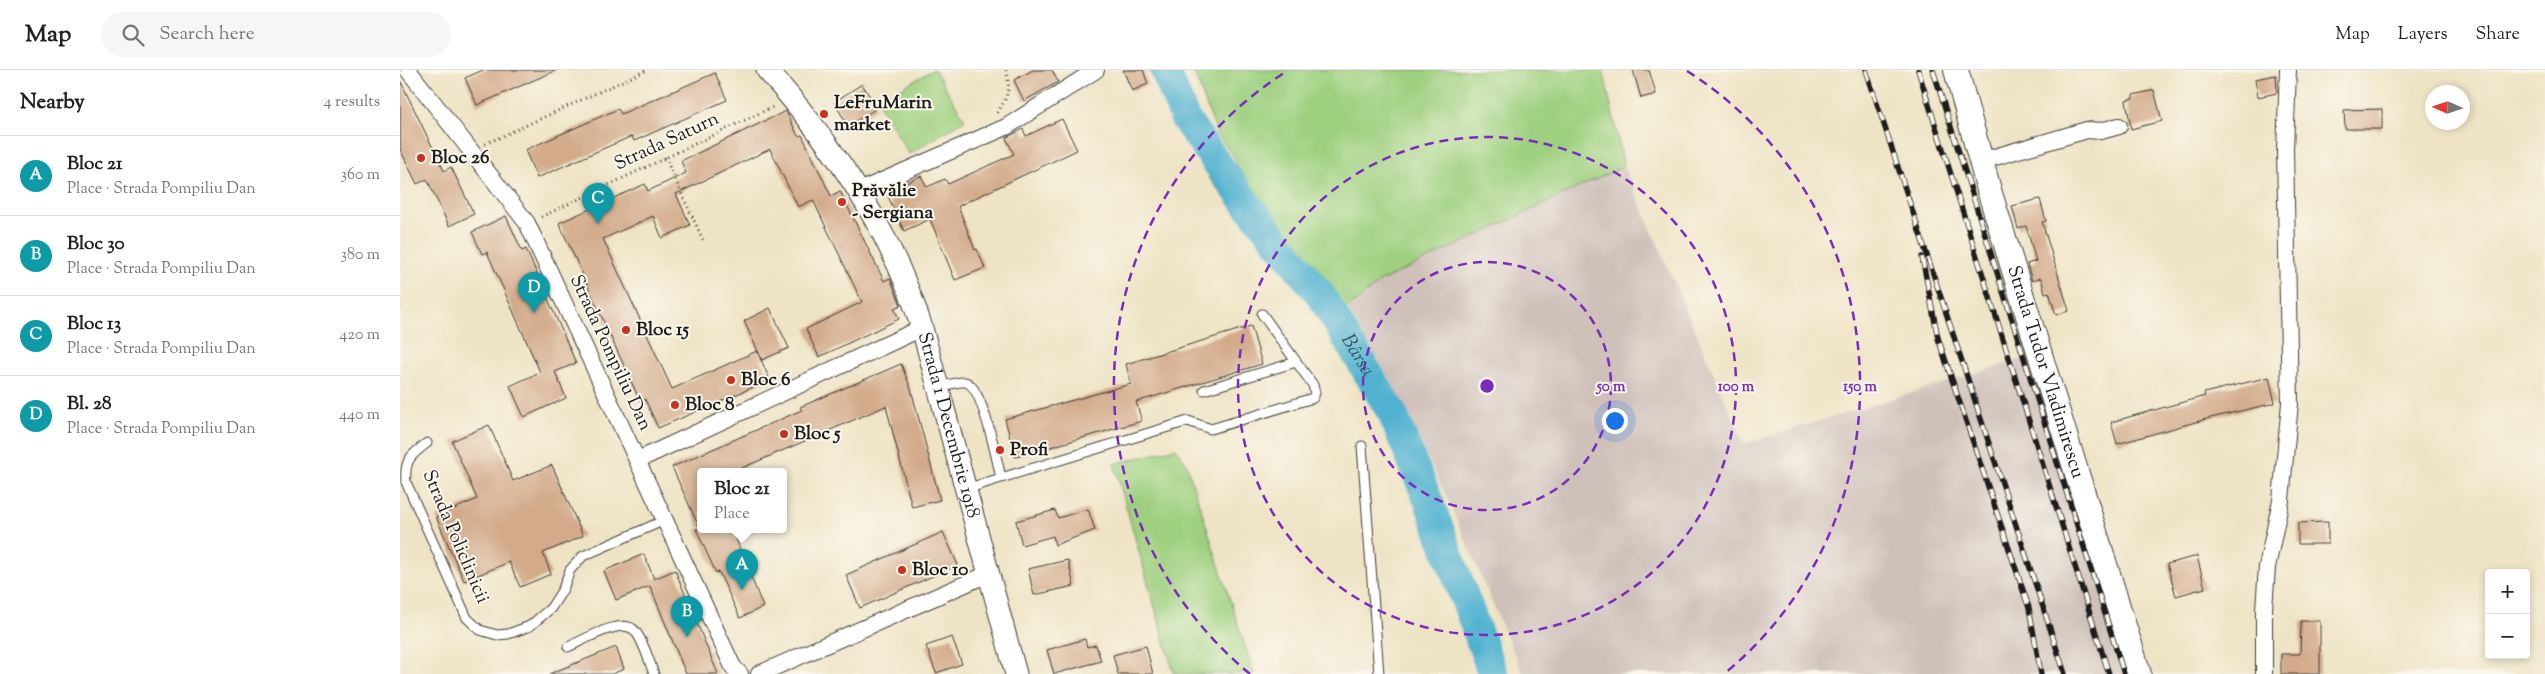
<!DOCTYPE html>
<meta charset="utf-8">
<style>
:root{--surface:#fff;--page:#f6f6f6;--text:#222;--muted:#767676;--line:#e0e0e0;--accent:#2563eb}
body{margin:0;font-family:"Sorts Mill Goudy",serif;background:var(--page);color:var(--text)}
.controls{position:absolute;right:15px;bottom:15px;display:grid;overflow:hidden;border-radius:5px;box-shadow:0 2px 8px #0003}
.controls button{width:45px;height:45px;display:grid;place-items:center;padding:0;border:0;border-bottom:1px solid var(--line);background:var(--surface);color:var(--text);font:25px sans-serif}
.compass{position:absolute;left:2025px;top:15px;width:45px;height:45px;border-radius:50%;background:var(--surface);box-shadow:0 2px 8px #0003;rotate:273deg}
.you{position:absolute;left:1214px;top:350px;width:18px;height:18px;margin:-12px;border:4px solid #fff;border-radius:50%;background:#1a73e8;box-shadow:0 0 0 8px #1a73e833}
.badge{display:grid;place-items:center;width:32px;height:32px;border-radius:50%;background:var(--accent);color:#fff;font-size:16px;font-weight:700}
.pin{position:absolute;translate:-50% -41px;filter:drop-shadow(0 1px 2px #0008)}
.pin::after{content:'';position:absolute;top:26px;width:18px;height:15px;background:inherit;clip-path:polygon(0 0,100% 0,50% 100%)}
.popup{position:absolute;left:297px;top:398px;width:90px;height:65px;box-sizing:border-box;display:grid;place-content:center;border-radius:5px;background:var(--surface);filter:drop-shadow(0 1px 4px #0005);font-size:16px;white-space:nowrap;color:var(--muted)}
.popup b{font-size:19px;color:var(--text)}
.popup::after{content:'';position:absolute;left:50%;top:100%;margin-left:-10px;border:10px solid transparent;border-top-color:var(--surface)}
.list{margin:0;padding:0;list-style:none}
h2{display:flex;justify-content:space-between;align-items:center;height:65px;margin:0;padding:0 20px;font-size:21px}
h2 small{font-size:16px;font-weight:400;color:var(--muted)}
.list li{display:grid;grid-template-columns:32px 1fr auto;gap:15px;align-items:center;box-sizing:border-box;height:80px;padding:0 20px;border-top:1px solid var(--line)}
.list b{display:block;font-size:19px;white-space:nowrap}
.list p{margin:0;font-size:16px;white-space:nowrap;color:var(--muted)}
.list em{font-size:16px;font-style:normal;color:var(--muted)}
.icon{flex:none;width:28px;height:28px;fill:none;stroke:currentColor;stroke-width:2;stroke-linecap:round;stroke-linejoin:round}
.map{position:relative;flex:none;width:2145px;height:604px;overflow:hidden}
header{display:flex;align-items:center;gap:30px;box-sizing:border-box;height:70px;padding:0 25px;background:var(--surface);border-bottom:1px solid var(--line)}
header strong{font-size:24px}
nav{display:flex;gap:28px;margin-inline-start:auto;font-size:18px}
.search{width:350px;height:45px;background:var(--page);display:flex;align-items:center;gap:12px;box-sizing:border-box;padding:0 18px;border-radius:28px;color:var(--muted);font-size:19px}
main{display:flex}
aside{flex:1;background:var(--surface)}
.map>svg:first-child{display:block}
.industrial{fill:#cfc1ba}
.green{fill:#9ed07f;stroke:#5d764e}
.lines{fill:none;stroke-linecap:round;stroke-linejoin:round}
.river{stroke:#51b2d0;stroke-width:30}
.building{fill:#d3ab8b}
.service-casing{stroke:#3c3a35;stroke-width:11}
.minor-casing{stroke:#3c3a35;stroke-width:18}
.tertiary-casing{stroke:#3c3a35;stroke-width:23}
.secondary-casing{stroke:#3c3a35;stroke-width:26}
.path{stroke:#3c3a35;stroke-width:3;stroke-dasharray:1 4;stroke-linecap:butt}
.service{stroke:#fff;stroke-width:9}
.minor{stroke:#fff;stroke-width:16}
.tertiary{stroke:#fff;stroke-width:21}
.secondary{stroke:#fff;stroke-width:24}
.rail-casing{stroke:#1c1c1c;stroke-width:5.5}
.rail{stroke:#fbf7ec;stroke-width:4;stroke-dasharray:11;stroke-linecap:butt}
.ring{fill:none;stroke:#7b2cbf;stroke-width:2.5;stroke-dasharray:9 6}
.poi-dot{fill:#c8321e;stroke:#fbf7ec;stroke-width:2}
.labels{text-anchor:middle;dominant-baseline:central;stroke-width:4;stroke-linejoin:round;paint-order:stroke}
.poi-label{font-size:19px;font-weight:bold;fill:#1c1c1c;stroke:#fbf7ec;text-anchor:start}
.street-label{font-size:19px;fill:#1c1c1c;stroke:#fbf7ec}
.water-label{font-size:20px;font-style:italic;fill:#315864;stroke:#fbf7ec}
.centre{fill:#7b2cbf;stroke:#fbf7ec;stroke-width:2.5}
.ring-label{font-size:15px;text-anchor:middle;font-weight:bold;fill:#7b2cbf;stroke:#fbf7ec;stroke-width:4;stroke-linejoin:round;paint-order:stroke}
</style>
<header>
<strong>Map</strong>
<div class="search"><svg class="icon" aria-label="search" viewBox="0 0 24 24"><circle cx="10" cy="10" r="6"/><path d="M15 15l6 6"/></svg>Search here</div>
<nav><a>Map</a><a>Layers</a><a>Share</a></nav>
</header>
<main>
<aside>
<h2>Nearby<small>4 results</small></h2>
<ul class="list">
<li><span class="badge" style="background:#0f9aa8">A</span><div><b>Bloc 21</b><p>Place · Strada Pompiliu Dan</p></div><em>360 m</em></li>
<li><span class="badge" style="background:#0f9aa8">B</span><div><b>Bloc 30</b><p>Place · Strada Pompiliu Dan</p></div><em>380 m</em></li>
<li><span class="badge" style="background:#0f9aa8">C</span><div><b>Bloc 13</b><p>Place · Strada Pompiliu Dan</p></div><em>420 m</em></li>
<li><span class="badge" style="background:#0f9aa8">D</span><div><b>Bl. 28</b><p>Place · Strada Pompiliu Dan</p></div><em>440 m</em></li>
</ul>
</aside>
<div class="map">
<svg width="2145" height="604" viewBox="0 0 2145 604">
<rect width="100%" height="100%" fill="#fbf7ec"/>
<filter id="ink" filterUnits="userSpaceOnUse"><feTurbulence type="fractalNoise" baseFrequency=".02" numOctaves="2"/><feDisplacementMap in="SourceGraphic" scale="10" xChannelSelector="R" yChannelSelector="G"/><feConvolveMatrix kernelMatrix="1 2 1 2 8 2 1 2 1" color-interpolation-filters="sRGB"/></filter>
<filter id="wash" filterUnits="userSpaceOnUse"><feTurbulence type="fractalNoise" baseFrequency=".0096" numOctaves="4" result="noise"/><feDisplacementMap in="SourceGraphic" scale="20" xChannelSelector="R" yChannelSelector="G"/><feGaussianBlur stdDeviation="1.12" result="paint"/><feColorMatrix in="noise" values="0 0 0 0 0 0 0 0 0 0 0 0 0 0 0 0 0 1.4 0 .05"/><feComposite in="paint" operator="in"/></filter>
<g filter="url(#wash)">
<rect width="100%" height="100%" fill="#eee3c4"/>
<!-- industrial -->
<path class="industrial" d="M 1224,96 L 1344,374 L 1632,286 L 1730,604 L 1123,604 L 1045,423 L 995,319 L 948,240 L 981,211 Z"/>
<!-- green -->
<path class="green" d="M 532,0 L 535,0 L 565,50 L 509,84 L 478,32 Z
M 793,0 L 1203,0 L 1224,96 L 981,211 L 927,255 L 808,107 L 837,91 L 817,64 Z
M 776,378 L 786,393 L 854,604 L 774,604 L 714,394 Z"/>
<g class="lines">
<!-- river -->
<path class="river" id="s1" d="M 765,0 L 785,49 L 847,134 L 920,224 L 992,343 L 1029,432 L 1093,604"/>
</g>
<g id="blocks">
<!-- building -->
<path class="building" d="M 83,0 L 157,0 L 77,35 L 65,8 Z
M 633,0 L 652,0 L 658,12 L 624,31 L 614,10 Z
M 723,0 L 743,0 L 748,14 L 732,21 Z
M 1233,0 L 1249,0 L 1256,24 L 1241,28 Z
M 315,3 L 327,30 L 234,71 L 232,66 L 137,108 L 125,80 L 218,39 L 221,44 Z
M 1876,5 L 1877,23 L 1858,27 L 1855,9 Z
M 0,10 L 44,101 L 51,97 L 74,144 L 49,156 L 27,109 L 17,114 L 0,79 Z
M 462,14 L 477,38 L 448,56 L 434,32 Z
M 1754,20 L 1762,51 L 1731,59 L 1726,30 L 1733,28 L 1733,25 Z
M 1982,39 L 1982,59 L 1945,59 L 1944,40 Z
M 386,41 L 398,66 L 402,65 L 431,126 L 440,121 L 484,211 L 490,208 L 501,235 L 494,238 L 499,249 L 419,287 L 406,259 L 462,232 L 413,130 L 398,137 L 370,79 L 276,124 L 290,155 L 262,168 L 253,146 L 203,169 L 272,319 L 357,281 L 370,310 L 258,358 L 245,329 L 240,331 L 159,153 L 245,114 L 248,121 L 286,103 L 281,91 Z
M 662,49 L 677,80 L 558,136 L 575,180 L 577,179 L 585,198 L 555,210 L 530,149 L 504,161 L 486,122 L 521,106 L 527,117 L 545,109 L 548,114 L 614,84 L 606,68 L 623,59 L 626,66 Z
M 1640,129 L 1646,151 L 1642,152 L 1669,241 L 1656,245 L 1649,222 L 1645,223 L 1641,208 L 1632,211 L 1627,194 L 1636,191 L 1626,156 L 1618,159 L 1612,136 Z
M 106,146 L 122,181 L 126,179 L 176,293 L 155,302 L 166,328 L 124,347 L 110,316 L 140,302 L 87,182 L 82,184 L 72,162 Z
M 370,238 L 389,278 L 362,290 L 344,251 Z
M 851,256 L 862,294 L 736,332 L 742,351 L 615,387 L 605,349 L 731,314 L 726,294 Z
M 501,294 L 511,319 L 540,430 L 512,437 L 486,336 L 335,401 L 301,401 L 301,459 L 332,459 L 363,537 L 340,548 L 319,502 L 316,503 L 296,459 L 300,459 L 272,397 L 402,340 L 400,337 Z
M 1869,307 L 1875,333 L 1810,348 L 1717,374 L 1711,352 L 1805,326 L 1804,323 Z
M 89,355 L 113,411 L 152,395 L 183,466 L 143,483 L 151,504 L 120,517 L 109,492 L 64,511 L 36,447 L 77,429 L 52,371 Z
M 688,439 L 695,460 L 655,475 L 653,466 L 622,475 L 616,451 L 655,440 L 658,448 Z
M 1928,452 L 1928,474 L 1898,474 L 1898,453 Z
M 543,462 L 558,495 L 460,538 L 446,505 Z
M 244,484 L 254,509 L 275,500 L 318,604 L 286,604 L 250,516 L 216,530 L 204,501 Z
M 1797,486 L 1805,518 L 1776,526 L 1767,494 Z
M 668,490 L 674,516 L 634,525 L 628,499 Z
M 1901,551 L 1920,551 L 1920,604 L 1881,604 L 1881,584 L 1900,584 Z
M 552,567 L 562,594 L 536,603 L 526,576 Z
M 685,569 L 687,577 L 696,575 L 701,591 L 654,604 L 647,580 Z
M 746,576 L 753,604 L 718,604 L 713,585 Z
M 216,577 L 224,599 L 212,604 L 149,604 Z"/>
</g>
</g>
<g filter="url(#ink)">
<use href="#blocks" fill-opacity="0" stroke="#3c3a35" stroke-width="1"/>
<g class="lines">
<defs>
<path id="service" d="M 538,318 C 545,316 557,311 565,312 C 582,314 597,391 601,408 L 566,419
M 804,320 L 896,292
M 27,373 C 11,385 4,390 6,412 L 67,548 L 80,560 L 97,565 L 108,564 L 130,556 L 151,538 L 163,519 L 170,500 L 183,486 L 265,450
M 962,376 L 979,604
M 601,408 L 788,351 L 811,359 L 913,328 L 915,323 L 913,315 L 862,244
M 168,577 C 182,571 223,546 235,561 C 244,572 249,591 254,604"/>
<path id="minor" d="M 8,0 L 127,153 L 333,597 L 340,604
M 1581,91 L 1687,60 L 1701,61 L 1719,56
M 459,121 L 606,57 L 696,0
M 238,390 L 522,258
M 359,604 L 588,504
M 1864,604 L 1864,539 L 1867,497 L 1881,430 L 1890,333 L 1885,80 L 1888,0"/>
<g id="tertiary">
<path id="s2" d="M 367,0 C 435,76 491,160 522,258 L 616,604"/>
</g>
<g id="secondary">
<path id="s3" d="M 1556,0 L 1589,120 L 1739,604"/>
</g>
</defs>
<!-- service casing -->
<use href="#service" class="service-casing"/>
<!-- minor casing -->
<use href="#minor" class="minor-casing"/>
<!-- tertiary casing -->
<use href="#tertiary" class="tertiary-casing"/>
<!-- secondary casing -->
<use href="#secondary" class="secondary-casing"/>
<!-- path -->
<path class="path" d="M 597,43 C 608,27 611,18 606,0
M 85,74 L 247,0
M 265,87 L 303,170
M 141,147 L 375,36"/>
<!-- service -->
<use href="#service" class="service"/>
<!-- minor -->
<use href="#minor" class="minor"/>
<!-- tertiary -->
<use href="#tertiary" class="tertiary"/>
<!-- secondary -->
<use href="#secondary" class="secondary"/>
<defs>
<path id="rail" d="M 1466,0 L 1665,604
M 1518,0 L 1709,604
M 1533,0 L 1724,604
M 1522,187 L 1538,268 L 1629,538 L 1641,604"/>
</defs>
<!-- rail casing -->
<use href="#rail" class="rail-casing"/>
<!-- rail -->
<use href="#rail" class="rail"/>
</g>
</g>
<!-- distance rings -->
<g class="ring">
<circle cx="1087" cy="316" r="124"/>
<circle cx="1087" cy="316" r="249"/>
<path d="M850 604A373 373 0 0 1 887 1M1287 1A373 373 0 0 1 1324 604"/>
</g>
<!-- markers -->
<g class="poi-dot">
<circle cx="424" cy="44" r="5"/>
<circle cx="21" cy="88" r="5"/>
<circle cx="442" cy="132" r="5"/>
<circle cx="226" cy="260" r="5"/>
<circle cx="331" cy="310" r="5"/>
<circle cx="275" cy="335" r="5"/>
<circle cx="384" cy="364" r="5"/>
<circle cx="600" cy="380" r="5"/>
<circle cx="502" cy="500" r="5"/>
</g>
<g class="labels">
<!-- poi labels -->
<g class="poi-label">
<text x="434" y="33">LeFruMarin<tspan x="434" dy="22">market</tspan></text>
<text x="31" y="88">Bloc 26</text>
<text x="452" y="121">Prăvălie<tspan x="452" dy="22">- Sergiana</tspan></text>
<text x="236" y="260">Bloc 15</text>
<text x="341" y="310">Bloc 6</text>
<text x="285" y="335">Bloc 8</text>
<text x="394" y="364">Bloc 5</text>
<text x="610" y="380">Profi</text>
<text x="512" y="500">Bloc 10</text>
</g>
<!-- street labels -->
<g class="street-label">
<text transform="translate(267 72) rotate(-25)">Strada Saturn</text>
<text transform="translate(210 283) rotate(65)">Strada Pompiliu Dan</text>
<text stroke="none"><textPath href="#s3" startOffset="315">Strada Tudor Vladimirescu</textPath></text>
<text stroke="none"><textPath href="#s2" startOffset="404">Strada 1 Decembrie 1918</textPath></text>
<text transform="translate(55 467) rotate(67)">Strada Policlinicii</text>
</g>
<!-- water labels -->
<g class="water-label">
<text stroke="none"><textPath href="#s1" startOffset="346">Bârsa</textPath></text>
</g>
</g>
<circle cx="1087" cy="316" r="8" class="centre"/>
<g class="ring-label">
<text x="1211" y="321">50 m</text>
<text x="1336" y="321">100 m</text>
<text x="1460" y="321">150 m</text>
</g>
</svg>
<div class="controls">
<button>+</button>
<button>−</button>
</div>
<svg class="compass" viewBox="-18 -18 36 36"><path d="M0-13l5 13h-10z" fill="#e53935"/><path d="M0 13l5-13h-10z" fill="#767676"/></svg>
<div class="you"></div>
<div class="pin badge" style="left:342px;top:520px;background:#0f9aa8">A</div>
<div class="popup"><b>Bloc 21</b>Place</div>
<div class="pin badge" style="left:287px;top:567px;background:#0f9aa8">B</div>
<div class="pin badge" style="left:198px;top:154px;background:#0f9aa8">C</div>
<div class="pin badge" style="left:134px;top:243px;background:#0f9aa8">D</div>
</div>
</main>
